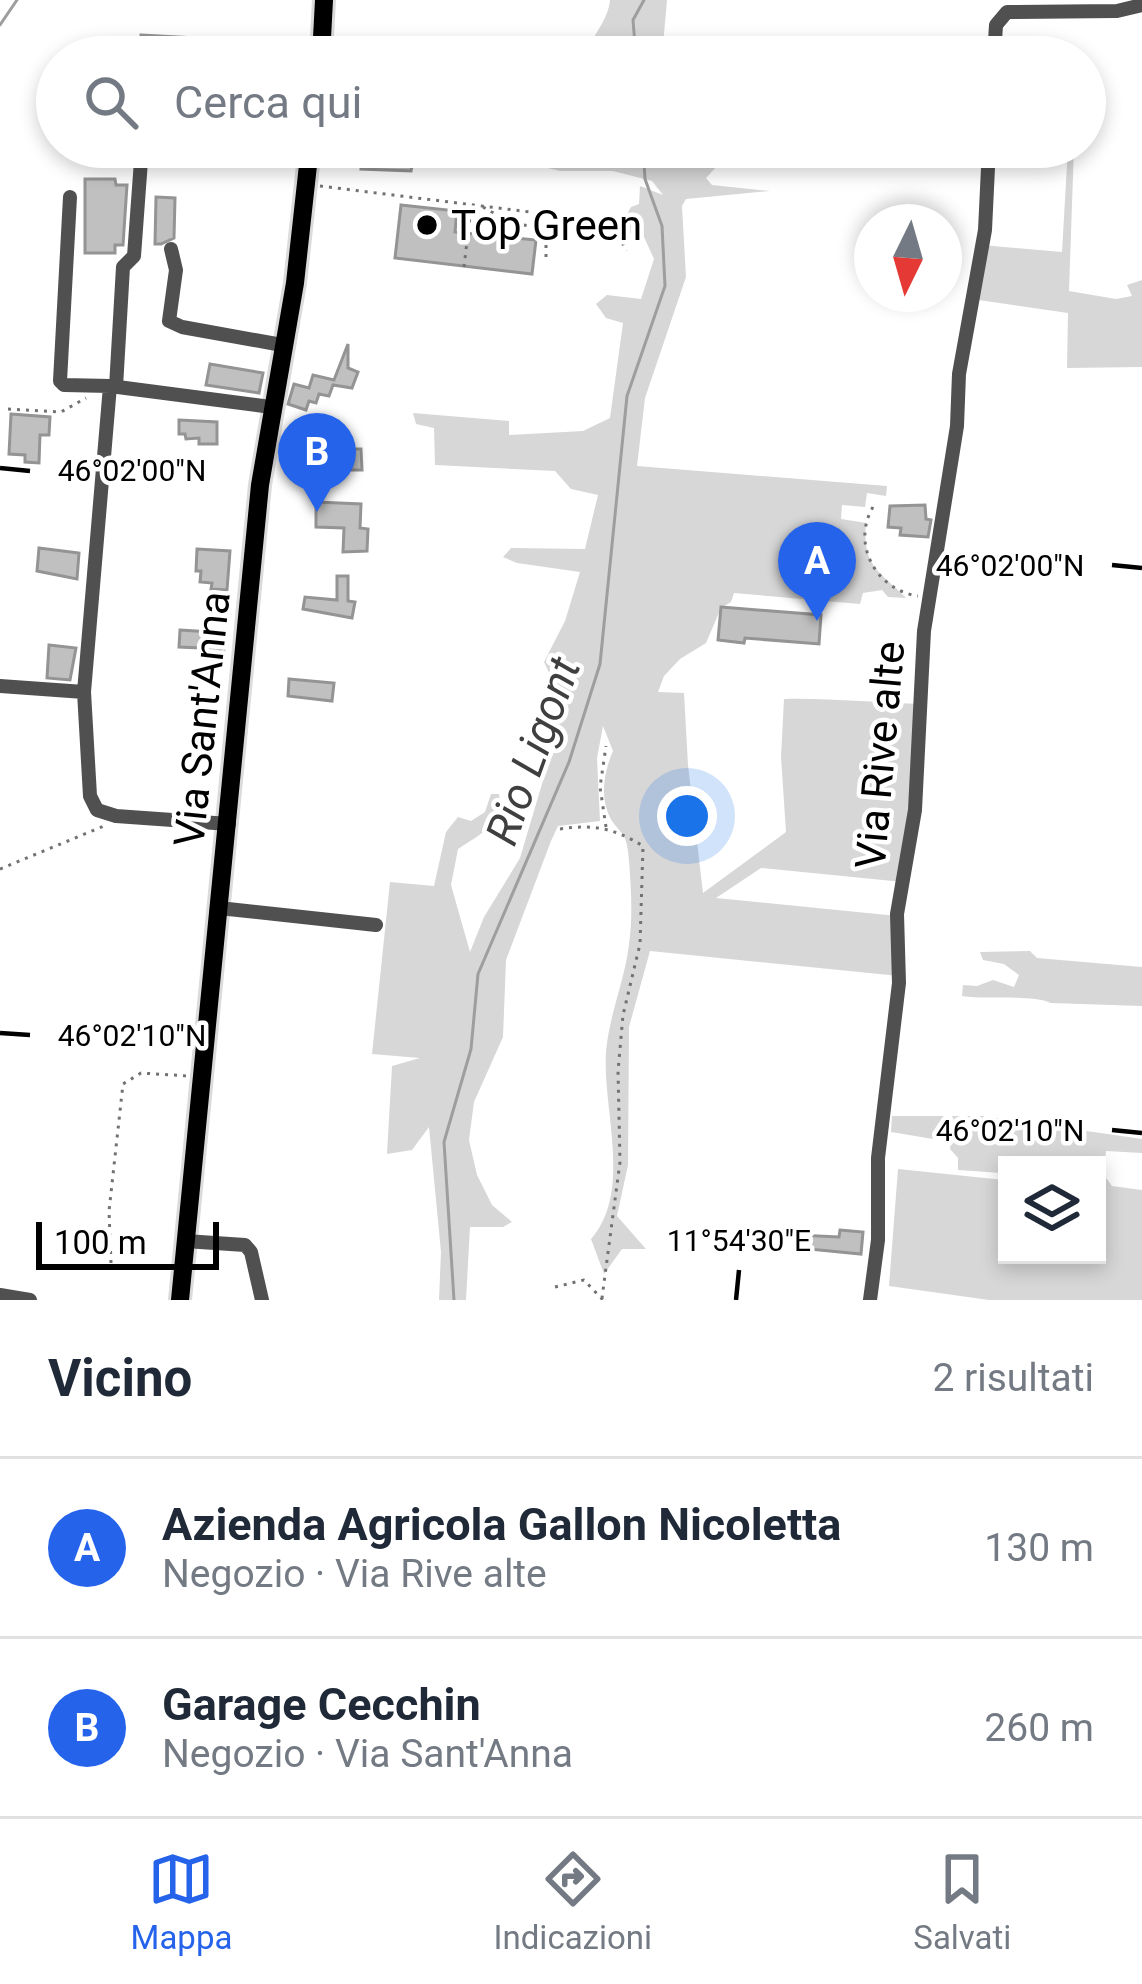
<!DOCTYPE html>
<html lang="it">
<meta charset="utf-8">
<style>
:root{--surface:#fff;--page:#f2f2f3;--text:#1f2937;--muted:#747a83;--line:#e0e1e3;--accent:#2563eb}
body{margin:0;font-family:Roboto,sans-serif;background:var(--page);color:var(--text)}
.controls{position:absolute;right:36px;bottom:36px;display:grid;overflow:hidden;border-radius:0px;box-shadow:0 6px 18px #0003}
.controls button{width:108px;height:108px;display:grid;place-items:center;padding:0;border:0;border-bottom:3px solid var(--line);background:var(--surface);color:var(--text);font:60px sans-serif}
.compass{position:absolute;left:854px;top:204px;width:108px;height:108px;border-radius:50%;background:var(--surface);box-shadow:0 6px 18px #0003;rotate:185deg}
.scale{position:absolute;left:36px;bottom:30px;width:183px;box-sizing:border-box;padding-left:12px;border:6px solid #000;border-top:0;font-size:33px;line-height:42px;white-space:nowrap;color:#000;-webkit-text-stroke:9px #fff;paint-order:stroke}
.you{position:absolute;left:687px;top:816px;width:42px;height:42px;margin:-30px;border:9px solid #fff;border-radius:50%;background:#1a73e8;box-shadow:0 0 0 18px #1a73e833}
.badge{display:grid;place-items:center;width:78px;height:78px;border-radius:50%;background:var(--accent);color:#fff;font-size:39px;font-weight:700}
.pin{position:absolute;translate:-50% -99px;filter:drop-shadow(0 3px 6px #0008)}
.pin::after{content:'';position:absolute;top:63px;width:42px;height:36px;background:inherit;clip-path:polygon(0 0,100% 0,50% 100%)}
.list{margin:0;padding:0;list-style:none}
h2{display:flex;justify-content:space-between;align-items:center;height:156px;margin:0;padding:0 48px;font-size:51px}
h2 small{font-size:39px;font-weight:400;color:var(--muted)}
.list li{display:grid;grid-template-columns:78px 1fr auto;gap:36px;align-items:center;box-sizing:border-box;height:180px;padding:0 48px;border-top:3px solid var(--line)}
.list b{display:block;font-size:45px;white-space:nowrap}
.list p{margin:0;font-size:39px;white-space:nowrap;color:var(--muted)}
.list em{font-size:39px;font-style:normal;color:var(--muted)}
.icon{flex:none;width:66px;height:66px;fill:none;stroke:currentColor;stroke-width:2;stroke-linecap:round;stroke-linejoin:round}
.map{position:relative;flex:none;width:1142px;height:1300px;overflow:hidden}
.search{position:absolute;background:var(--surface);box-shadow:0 6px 18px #0003;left:36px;right:36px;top:36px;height:132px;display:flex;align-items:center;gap:30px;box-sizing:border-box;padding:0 42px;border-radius:66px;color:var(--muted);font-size:45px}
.sheet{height:516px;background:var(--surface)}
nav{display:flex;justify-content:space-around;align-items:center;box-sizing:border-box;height:168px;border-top:3px solid var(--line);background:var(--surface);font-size:33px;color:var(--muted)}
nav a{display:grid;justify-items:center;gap:6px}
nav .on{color:var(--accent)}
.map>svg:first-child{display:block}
.green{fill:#d7d7d7;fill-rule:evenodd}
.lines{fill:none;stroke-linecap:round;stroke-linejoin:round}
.stream{stroke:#9e9e9e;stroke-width:3}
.building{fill:#c0c0c0;stroke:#949494;stroke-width:3}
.major-casing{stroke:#dbdbdb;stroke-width:24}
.path{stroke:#727272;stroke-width:3;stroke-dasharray:3 6;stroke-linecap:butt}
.minor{stroke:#505050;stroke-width:14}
.major{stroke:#000;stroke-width:18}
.ticks{fill:none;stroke:#000;stroke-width:4.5}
.poi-dot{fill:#000;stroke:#fff;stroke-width:4.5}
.labels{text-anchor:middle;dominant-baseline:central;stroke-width:9;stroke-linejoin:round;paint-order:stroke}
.poi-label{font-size:42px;fill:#000;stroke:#fff;text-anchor:start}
.street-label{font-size:42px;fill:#000;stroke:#fff}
.water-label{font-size:45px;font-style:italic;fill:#3f3f3f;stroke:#fff}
.ticks-label{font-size:30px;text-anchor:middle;fill:#000;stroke:#fff;stroke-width:9;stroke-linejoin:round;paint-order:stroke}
</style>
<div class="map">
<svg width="1142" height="1300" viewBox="0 0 1142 1300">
<rect width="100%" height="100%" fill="#fff"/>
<!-- green -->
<path class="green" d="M 610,0 L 667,0 L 662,57 L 586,57 C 591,35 608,22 610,0 Z
M 487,147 L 711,147 L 718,165 L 706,178 L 712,185 L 770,191 L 686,199 L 682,206 L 686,277 L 645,398 L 637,466 L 887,486 L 886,496 L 867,493 L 865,507 L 842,505 L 841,519 L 866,523 C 862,568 880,571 906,598 L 888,597 L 882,590 L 863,593 L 860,604 L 734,593 L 731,602 L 721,608 L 706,643 L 680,659 L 664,676 L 658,692 L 684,693 L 688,765 L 703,893 L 786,832 L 781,757 L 784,699 C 831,698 876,703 923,704 L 903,882 L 761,868 L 716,898 L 897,916 L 899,976 L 650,951 L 629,1027 L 628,1165 L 617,1216 L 646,1249 L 622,1249 L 604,1274 L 591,1239 C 633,1191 602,1108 606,1052 C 609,1015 625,980 629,944 C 633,918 631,887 629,861 C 627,826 617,835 608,813 C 600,793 605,769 613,751 L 603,726 L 597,758 L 600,821 L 558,826 L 551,841 L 506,960 L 503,1037 L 474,1102 L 469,1140 L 477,1175 L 492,1205 L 512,1222 L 503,1227 L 470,1227 L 466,1300 L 439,1300 L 441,1252 L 429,1127 L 412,1150 L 387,1154 L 392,1066 L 420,1058 L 372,1054 L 390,882 L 434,886 L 446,832 L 458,817 L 471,821 L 485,812 L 491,794 L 499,794 C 505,823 481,834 458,849 L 451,885 L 470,952 L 484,917 L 520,858 L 558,730 L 553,681 L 544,662 L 565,621 L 580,572 L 517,563 L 503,557 L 511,548 L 585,549 L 598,495 L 571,489 L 555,471 L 435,465 L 434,428 L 416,424 L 413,413 L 509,421 L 509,435 L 583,431 L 610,418 L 623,323 L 606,318 L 596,304 L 607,295 L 641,299 L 654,259 L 644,237 L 633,237 L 623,222 L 631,207 L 639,204 L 640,186 L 663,195 L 652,181 L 613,171 L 560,171 L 532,164 L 427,159 L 428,152 Z
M 1068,147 L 1074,147 L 1069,291 L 1116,299 L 1132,296 L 1127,285 L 1142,280 L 1142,367 L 1067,368 L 1068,313 L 972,299 L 982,245 L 1062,252 Z
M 1030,951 L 1037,958 L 1142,967 L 1142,1006 L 1051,1003 C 1031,994 989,1000 962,996 L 963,985 L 977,986 L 993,980 L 1014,987 L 1019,975 L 1004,964 L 983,960 L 980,952 Z
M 892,1116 L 983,1116 L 1142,1139 L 1142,1153 L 1106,1151 L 1104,1175 L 1112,1186 L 1142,1190 L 1142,1300 L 989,1300 L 889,1286 L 898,1169 L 1004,1180 L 1001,1173 L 958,1170 L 958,1158 L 950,1149 L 951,1142 L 891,1132 ZM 1007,1165 L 1097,1165 L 1097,1255 L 1007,1255 Z"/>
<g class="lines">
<!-- stream -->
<path class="stream" d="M 0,25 L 17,0
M 636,57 L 633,20 L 644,0
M 454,1300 L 444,1142 L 471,1049 L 478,974 L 569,762 L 600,664 L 627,396 L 665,286 L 662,226 L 645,179 L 643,147"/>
</g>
<!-- building -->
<path class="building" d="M 141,35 L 195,38 L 195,57 L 140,57 Z
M 340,147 L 373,147 L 373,152 L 413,160 L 411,171 L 361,169 L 362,160 L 339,158 Z
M 85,179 L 115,179 L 116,185 L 127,185 L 123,245 L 115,245 L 115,253 L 85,253 Z
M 156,197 L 175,198 L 174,238 L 161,244 L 155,244 Z
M 401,205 L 457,211 L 455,232 L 536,240 L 532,274 L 395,258 Z
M 348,344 L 348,368 L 358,372 L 352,388 L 333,385 L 329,396 L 319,394 L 316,403 L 309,401 L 306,410 L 288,404 L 294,384 L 309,388 L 313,375 L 334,380 Z
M 210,364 L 263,373 L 259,393 L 206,385 Z
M 11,414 L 50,417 L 49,435 L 40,435 L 39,463 L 25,462 L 25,455 L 9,454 Z
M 179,420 L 217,422 L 217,444 L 199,444 L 199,438 L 186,439 L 185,434 L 179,434 Z
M 346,449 L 361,449 L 362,470 L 304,470 L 304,451 Z
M 316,502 L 361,504 L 360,528 L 368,529 L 367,551 L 343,552 L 344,528 L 316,527 Z
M 925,505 L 926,519 L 931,520 L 928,537 L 900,535 L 901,528 L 888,527 L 890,506 Z
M 39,548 L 79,553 L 77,579 L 37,571 Z
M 197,549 L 230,551 L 227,590 L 211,589 L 212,583 L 200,582 L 201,571 L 196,571 Z
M 337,576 L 348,576 L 348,601 L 355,602 L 352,618 L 303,609 L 305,597 L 337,600 Z
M 721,607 L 821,615 L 819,644 L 745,638 L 744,643 L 718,640 Z
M 180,630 L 226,633 L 224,649 L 220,648 L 220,655 L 201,654 L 201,648 L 179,647 Z
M 49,645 L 76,648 L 70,680 L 47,678 Z
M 289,679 L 334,683 L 332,701 L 288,696 Z
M 840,1230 L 863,1232 L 861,1254 L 798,1248 L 798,1235 L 839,1237 Z"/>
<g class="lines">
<defs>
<path id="major" d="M 321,57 L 324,0
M 180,1300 L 260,485 L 295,283 L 310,147"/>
</defs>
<!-- major casing -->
<use href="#major" class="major-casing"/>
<!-- path -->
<path class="path" d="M 320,186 L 595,220 L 616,229 L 626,251
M 483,207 L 511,223 L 537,227 L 546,234 L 546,260
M 464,267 L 471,207
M 8,409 L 61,412 L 86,398
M 873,507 C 851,544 876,590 918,596
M 606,827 L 600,787 L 606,746
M 560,829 C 593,824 614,828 643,846 L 640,944 L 623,1015 L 618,1071 L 620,1162 L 602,1298
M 0,869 L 104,826
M 111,1263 L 109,1211 L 123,1084 L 141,1073 L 188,1076
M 555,1287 L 584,1280 L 603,1300"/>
<!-- minor -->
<path class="minor" d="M 994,57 L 996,25 L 1007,12 L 1117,11 L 1142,5
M 70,197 L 60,381 L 64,385 L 110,386
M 171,249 L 176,270 L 169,321 L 182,327 L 282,345
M 116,387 L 123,267 L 134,256 L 142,147
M 0,686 L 84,692
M 229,824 L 116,816 L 97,810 L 90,796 L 84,692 L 110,386 L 271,407
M 219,908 L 376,925
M 185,1241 L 245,1245 L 251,1252 L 262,1300
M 0,1295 L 30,1300
M 870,1300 L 878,1240 L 878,1158 L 899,983 L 897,914 L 915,810 L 924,631 L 957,426 L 959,374 L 985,230 L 989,147"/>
<!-- major -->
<use href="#major" class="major"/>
</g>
<!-- ticks -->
<path class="ticks" d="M 0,468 L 30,471M 1112,565 L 1142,568M 0,1033 L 30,1035M 1112,1130 L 1142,1133M 736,1300 L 739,1270"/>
<!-- markers -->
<circle class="poi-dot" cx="427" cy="225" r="12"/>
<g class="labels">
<!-- poi labels -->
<g class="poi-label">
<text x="451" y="225">Top Green</text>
</g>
<!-- street labels -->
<g class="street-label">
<text transform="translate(202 719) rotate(-84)">Via Sant'Anna</text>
<text transform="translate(880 755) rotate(-85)">Via Rive alte</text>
</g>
<!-- water labels -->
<g class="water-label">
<text transform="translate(533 751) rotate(-70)">Rio Ligont</text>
</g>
</g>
<g class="ticks-label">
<text x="132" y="481">46°02'00"N</text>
<text x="1010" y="576">46°02'00"N</text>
<text x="132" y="1046">46°02'10"N</text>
<text x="1010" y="1141">46°02'10"N</text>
<text x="739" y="1251">11°54'30"E</text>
</g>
</svg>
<div class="controls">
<button><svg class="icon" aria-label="layers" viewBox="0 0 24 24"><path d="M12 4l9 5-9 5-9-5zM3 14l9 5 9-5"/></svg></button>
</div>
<svg class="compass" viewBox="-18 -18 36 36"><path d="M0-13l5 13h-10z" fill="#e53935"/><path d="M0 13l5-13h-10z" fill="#747a83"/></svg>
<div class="scale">100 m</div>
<div class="you"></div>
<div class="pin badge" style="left:817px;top:621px">A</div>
<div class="pin badge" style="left:317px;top:512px">B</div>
<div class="search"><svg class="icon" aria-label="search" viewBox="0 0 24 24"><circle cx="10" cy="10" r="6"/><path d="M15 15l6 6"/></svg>Cerca qui</div>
</div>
<section class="sheet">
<h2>Vicino<small>2 risultati</small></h2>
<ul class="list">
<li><span class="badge">A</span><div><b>Azienda Agricola Gallon Nicoletta</b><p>Negozio · Via Rive alte</p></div><em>130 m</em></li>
<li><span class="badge">B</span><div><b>Garage Cecchin</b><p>Negozio · Via Sant'Anna</p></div><em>260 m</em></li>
</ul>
</section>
<nav>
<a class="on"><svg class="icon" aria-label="map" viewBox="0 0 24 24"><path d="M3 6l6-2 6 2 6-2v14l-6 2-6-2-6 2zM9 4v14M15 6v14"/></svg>Mappa</a>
<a><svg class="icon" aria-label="directions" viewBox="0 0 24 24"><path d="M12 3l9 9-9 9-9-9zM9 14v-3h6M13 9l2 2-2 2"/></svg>Indicazioni</a>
<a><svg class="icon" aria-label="saved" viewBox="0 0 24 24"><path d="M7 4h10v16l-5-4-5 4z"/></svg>Salvati</a>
</nav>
